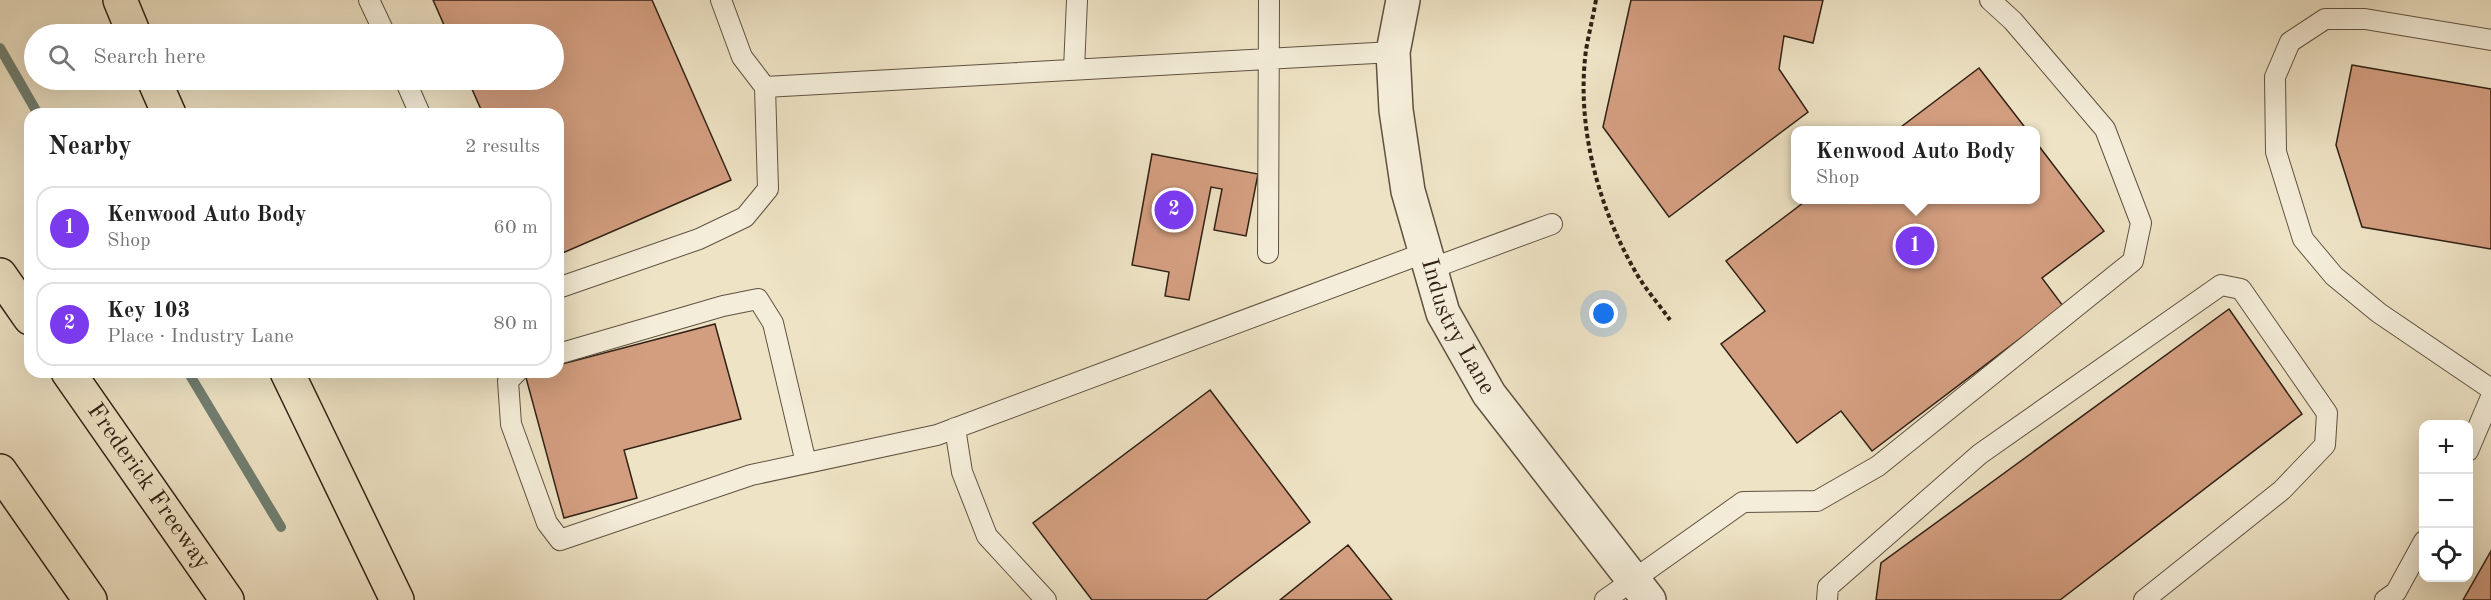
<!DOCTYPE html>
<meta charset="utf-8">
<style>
:root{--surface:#fff;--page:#f2f2f2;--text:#222;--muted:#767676;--line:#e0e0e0;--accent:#7c3aed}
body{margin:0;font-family:"Old Standard TT",serif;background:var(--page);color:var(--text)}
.controls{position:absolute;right:18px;bottom:18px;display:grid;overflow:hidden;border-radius:12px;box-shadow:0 6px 24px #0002}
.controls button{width:54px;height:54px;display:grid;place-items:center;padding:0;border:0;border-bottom:2px solid var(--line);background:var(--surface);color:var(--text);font:30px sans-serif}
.you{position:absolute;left:1604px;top:314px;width:21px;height:21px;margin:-15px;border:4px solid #fff;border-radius:50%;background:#1a73e8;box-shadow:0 0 0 9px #1a73e833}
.badge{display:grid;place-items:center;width:39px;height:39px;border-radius:50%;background:var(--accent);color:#fff;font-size:20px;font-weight:700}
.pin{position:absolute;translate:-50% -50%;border:3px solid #fff;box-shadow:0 2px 6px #0006}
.popup{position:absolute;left:1791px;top:126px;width:249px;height:78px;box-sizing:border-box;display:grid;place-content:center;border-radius:12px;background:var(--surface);filter:drop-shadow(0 2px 4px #0005);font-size:20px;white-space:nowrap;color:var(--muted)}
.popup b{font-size:22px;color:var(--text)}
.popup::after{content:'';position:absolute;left:50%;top:100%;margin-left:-12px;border:12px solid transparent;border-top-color:var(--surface)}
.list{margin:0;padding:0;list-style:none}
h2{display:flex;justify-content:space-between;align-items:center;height:78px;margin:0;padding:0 24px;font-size:26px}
h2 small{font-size:20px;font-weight:400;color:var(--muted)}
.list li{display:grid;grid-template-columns:39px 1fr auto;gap:18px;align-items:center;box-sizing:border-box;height:84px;margin:0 12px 12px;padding:0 12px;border:2px solid var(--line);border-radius:18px}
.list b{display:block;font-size:22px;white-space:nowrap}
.list p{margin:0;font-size:20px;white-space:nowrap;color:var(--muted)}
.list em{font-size:20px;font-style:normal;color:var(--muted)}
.icon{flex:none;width:33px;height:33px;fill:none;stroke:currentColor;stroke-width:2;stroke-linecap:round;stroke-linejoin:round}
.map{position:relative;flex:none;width:2491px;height:600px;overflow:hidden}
.search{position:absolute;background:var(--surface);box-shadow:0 6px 24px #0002;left:24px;top:24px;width:540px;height:66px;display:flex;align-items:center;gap:15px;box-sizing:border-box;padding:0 21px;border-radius:33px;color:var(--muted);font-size:22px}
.panel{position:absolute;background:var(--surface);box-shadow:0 6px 24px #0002;left:24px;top:108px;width:540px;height:270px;border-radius:18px}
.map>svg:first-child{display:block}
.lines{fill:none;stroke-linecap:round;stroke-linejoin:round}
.stream{stroke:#707f72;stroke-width:10}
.building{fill:#d39e80;stroke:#312115;stroke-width:1.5}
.service-casing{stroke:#605241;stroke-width:22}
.tertiary-casing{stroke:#605241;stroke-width:36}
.motorway-casing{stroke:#312115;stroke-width:36}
.path{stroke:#312115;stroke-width:4;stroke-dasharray:4.5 3;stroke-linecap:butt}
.service{stroke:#f4edd9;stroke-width:20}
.tertiary{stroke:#f4edd9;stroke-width:33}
.motorway{stroke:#eee3c5;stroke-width:33}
.labels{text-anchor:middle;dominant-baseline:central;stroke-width:6;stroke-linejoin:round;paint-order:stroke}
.street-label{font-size:24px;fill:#312115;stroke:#f4edd9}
</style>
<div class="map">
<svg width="2491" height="600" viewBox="0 0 2491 600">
<rect width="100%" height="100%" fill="#eee3c5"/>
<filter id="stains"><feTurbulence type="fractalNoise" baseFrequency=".00333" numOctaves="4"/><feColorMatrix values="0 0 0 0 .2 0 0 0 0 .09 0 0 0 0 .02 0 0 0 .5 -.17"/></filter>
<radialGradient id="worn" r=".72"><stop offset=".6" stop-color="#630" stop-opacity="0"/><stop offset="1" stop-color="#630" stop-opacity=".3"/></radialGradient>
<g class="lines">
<!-- stream -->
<path class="stream" d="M 0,48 L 38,114
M 188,372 L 281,527"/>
</g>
<!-- building -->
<path class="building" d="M 433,0 L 652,0 L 731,180 L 558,255 L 558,114 L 483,114 L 468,80 L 554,80 L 554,34 L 448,34 Z
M 1631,0 L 1823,0 L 1813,43 L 1784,36 L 1779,69 L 1808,112 L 1669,217 L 1603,127 Z
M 2352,65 L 2491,89 L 2491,249 L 2362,227 L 2336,145 Z
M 1979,68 L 2027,130 L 1897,130 Z
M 2035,141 L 2104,231 L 2042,278 L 2063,306 L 1872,451 L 1841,411 L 1797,443 L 1721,344 L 1765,311 L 1726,261 L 1807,200 L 2035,200 Z
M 1152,154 L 1258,174 L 1246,236 L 1214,230 L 1222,189 L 1211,187 L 1189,300 L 1165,296 L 1169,272 L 1132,265 Z
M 2229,309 L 2302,414 L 2060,600 L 1876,600 L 1881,563 Z
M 715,324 L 741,419 L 624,450 L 637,498 L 564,518 L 525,374 L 558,372 L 558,365 Z
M 1210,390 L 1310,522 L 1206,600 L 1092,600 L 1033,523 Z
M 1348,545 L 1392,600 L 1280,600 Z
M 2491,551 L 2491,600 L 2463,600 Z"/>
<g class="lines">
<defs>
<path id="service" d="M 369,0 L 385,34
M 721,0 L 742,57 L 765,87 L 1393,52
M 2491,40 L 2365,19 L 2325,19 L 2290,42 L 2275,77 L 2276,152 L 2303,239 L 2334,276 L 2379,313 L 2491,389
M 1074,69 L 1077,0
M 405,80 L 420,114
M 1268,253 L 1269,0
M 1430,269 L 1552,224
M 558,288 L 699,239 L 745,217 L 768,189 L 765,87
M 558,354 L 723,306 L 758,299 L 773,323 L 806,463
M 517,372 L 508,381 L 511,424 L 547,523 L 560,540 L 751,475 L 937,435 L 1424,253
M 955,428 L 962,472 L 987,536 L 1046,600
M 2468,451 L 2491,397
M 1605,600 L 1743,502 L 1817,501 L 1878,466 L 2133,261 L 2141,223 L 2105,129 L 2013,21 L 1990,0
M 1827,600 L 1828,587 L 1980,454 L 2221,285 L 2241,289 L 2327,413 L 2325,445 L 2282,490 L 2144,600
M 2385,600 L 2396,592 L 2424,541"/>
<g id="tertiary">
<path id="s1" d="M 1403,0 L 1393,52 L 1396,110 L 1408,191 L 1443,313 L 1489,394 L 1649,600"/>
</g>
<g id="motorway">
<path d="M 120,0 L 134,34"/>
<path d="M 154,80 L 169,114"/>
<path d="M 0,275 L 30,318"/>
<path id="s2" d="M 68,372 L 227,600"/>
<path d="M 287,372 L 397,600"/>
<path d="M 0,471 L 90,600"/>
</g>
</defs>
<!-- service casing -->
<use href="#service" class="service-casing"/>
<!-- tertiary casing -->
<use href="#tertiary" class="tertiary-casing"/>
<!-- motorway casing -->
<use href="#motorway" class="motorway-casing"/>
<!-- path -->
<path class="path" d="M 1596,0 C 1593,17 1589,33 1586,50 C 1576,126 1598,206 1635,271 C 1645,289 1659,304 1670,320"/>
<!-- service -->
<use href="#service" class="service"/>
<!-- tertiary -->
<use href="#tertiary" class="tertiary"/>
<!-- motorway -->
<use href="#motorway" class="motorway"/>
</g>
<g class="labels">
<!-- street labels -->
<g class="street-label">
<text stroke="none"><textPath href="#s1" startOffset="338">Industry Lane</textPath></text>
<text stroke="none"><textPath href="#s2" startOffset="140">Frederick Freeway</textPath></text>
</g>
</g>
<rect width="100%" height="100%" filter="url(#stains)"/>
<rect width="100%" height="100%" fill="url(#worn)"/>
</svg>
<div class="controls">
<button>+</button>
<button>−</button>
<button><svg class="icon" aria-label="locate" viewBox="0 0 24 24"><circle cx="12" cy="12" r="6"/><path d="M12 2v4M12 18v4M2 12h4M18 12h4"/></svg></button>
</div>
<div class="you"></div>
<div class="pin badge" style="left:1915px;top:246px">1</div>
<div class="popup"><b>Kenwood Auto Body</b>Shop</div>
<div class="pin badge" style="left:1174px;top:210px">2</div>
<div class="search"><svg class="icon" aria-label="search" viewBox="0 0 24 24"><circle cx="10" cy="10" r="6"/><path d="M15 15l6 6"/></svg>Search here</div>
<section class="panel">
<h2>Nearby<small>2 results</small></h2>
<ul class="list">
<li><span class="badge">1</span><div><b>Kenwood Auto Body</b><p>Shop</p></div><em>60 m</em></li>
<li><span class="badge">2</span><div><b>Key 103</b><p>Place · Industry Lane</p></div><em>80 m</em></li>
</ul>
</section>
</div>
